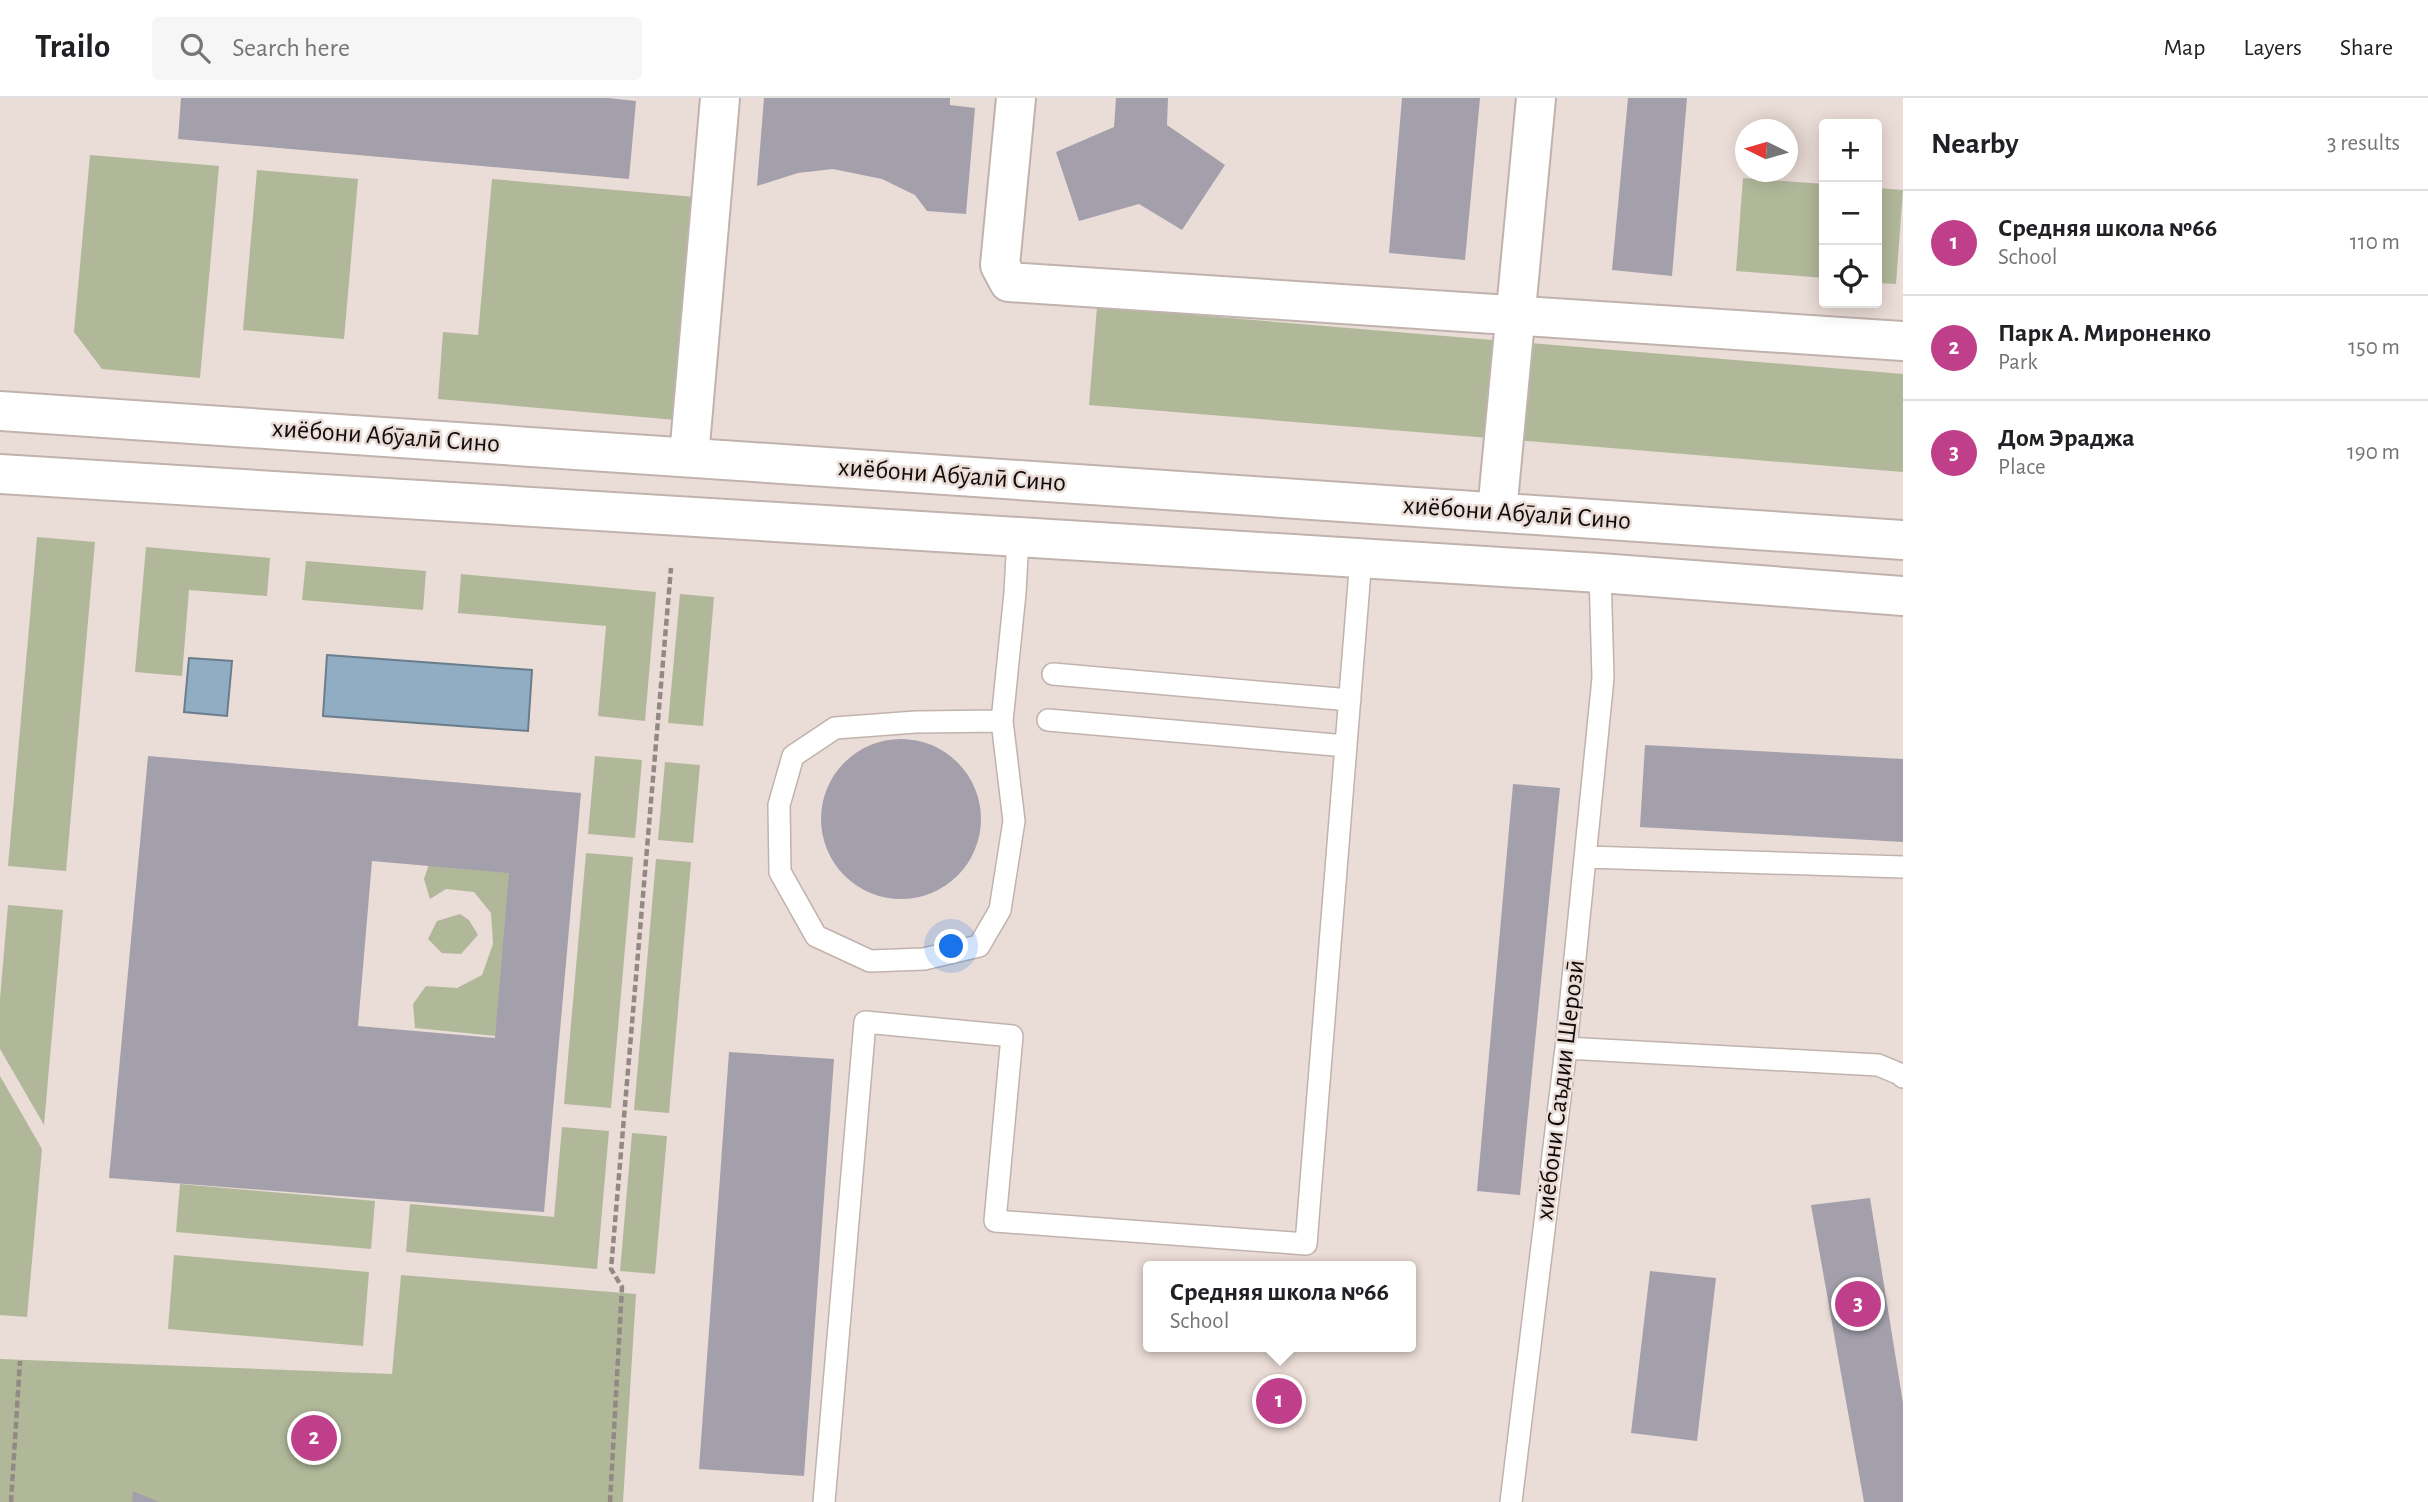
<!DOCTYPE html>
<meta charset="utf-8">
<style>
:root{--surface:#fff;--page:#f6f6f6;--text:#202124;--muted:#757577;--line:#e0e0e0;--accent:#bf3f8b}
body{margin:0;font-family:"Alegreya Sans",sans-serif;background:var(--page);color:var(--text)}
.controls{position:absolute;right:21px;top:21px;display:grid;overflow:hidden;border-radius:7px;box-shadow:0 4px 18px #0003}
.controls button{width:63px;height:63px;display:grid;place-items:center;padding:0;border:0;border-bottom:2px solid var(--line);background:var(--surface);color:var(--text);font:35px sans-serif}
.compass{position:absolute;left:1735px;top:21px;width:63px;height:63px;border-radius:50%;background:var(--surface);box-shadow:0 4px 18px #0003;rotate:275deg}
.you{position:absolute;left:952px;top:849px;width:24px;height:24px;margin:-18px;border:5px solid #fff;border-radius:50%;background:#1a73e8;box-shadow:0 0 0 10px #1a73e833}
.badge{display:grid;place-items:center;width:46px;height:46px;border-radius:50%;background:var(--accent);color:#fff;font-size:23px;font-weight:700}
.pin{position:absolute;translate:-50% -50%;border:4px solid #fff;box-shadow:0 2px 7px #0006}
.popup{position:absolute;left:1143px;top:1163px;width:273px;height:91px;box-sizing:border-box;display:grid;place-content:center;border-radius:7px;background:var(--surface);filter:drop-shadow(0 2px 5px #0005);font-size:23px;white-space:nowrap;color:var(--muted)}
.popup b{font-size:26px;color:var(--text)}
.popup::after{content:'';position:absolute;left:50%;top:100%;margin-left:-14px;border:14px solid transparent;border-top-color:var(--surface)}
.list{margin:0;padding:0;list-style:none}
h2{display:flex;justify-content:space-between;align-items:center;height:91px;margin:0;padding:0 28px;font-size:30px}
h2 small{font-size:23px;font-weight:400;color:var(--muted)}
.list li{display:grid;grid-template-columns:46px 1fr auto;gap:21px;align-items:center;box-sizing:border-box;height:105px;padding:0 28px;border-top:2px solid var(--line)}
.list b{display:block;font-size:26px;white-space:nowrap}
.list p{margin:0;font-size:23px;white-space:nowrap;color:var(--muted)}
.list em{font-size:23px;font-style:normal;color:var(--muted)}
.icon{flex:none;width:38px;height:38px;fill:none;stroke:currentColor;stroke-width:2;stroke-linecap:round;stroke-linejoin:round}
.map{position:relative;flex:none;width:1903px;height:1404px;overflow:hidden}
header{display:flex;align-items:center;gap:42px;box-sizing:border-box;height:98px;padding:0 35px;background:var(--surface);border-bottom:2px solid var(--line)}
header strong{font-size:33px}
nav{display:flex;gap:38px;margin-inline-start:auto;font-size:24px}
.search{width:490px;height:63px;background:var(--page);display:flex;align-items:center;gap:18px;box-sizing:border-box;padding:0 24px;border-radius:7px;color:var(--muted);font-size:26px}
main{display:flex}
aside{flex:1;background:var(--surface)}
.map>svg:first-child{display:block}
.green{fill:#b1b89a}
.water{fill:#90adc3;stroke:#6a7d8c;stroke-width:2}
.building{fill:#a3a0ac;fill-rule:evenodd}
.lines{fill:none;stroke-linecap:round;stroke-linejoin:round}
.lane-casing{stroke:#c0b2ad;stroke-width:24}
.street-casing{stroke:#c0b2ad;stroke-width:42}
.secondary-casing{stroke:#c0b2ad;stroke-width:42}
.path{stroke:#938884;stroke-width:4.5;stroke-dasharray:7 3.5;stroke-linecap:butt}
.lane{stroke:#fff;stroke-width:21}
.street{stroke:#fff;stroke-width:38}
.secondary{stroke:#fff;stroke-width:38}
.labels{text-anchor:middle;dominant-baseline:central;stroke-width:5;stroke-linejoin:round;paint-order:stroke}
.street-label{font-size:26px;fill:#110c0a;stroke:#eadcd6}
</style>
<header>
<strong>Trailo</strong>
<div class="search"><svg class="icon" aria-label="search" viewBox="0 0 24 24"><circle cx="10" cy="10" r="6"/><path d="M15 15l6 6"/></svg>Search here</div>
<nav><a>Map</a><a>Layers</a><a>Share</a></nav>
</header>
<main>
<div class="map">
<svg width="1903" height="1404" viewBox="0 0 1903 1404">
<rect width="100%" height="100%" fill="#eadcd6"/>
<!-- green -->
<path class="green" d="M 90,57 L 219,68 L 200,280 L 102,271 L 74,234 Z
M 257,72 L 358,81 L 344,241 L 243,232 Z
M 1743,80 L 1824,86 L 1824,180 L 1736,173 Z
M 492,81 L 695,99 L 676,322 L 438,301 L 443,234 L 478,237 Z
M 1877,90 L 1903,92 L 1896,186 L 1877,185 Z
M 1097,209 L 1903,276 L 1903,374 L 1089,307 Z
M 37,439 L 95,444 L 66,773 L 8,768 Z
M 146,449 L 270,460 L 267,498 L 189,492 L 182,578 L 135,574 Z
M 306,463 L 426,473 L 423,512 L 302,502 Z
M 461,476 L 656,494 L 645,623 L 598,618 L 606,528 L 458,515 Z
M 680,496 L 714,499 L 703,628 L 668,625 Z
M 595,658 L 642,662 L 635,740 L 588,736 Z
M 665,664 L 700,667 L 693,745 L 658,742 Z
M 586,755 L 633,759 L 611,1010 L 564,1006 Z
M 656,761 L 691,764 L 669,1015 L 634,1012 Z
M 429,766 L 511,773 L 496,938 L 415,930 L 413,906 L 426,888 L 457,890 L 482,877 L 493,846 L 491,815 L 474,794 L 446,791 L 430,801 L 424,781 Z
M 8,807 L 63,812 L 44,1027 L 0,951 L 0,901 Z
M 460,816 L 469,822 L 478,837 L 461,856 L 442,855 L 428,841 L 437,823 Z
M 0,978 L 42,1051 L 27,1219 L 0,1217 Z
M 562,1029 L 609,1033 L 597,1171 L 406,1154 L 410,1106 L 554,1119 Z
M 632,1035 L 667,1038 L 655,1176 L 620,1173 Z
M 180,1086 L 375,1103 L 371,1151 L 176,1134 Z
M 174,1157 L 369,1174 L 363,1248 L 168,1231 Z
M 401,1177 L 636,1196 L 623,1404 L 0,1404 L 0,1261 L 392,1276 Z"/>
<!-- water -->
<path class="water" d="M 327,557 L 532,572 L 528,633 L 323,618 Z
M 189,560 L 232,563 L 227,618 L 184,614 Z"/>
<!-- building -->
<path class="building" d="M 181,0 L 608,0 L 636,3 L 629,81 L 178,41 Z
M 764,0 L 950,0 L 950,7 L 975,10 L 966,116 L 927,113 L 915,97 L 882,81 L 833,71 L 798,75 L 757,88 Z
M 1116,0 L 1168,0 L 1167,27 L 1225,67 L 1182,132 L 1139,106 L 1079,123 L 1056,54 L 1114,29 Z
M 1402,0 L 1480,0 L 1465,162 L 1389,155 Z
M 1628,0 L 1687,0 L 1672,178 L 1612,172 Z
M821 721a80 80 0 1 1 160 0a80 80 0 1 1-160 0Z
M 1645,647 L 1903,661 L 1903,744 L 1640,729 Z
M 148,658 L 581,695 L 544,1114 L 109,1080 ZM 372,763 L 509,775 L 495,940 L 358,928 Z
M 1513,686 L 1560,690 L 1520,1097 L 1477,1093 Z
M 729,954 L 834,961 L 804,1378 L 699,1371 Z
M 1870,1100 L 1903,1305 L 1903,1404 L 1864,1404 L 1811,1107 Z
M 1650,1173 L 1716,1180 L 1697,1343 L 1631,1335 Z
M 133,1393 L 159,1404 L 132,1404 Z"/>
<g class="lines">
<defs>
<path id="lane" d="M 1053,576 L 1350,602
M 1048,622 L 1346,648
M 1002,623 L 916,624 L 835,630 L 793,658 L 779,707 L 780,774 L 816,838 L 870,863 L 924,861 L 979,848 L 1000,812 L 1014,723 L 1002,623 L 1015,495 L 1018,439
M 1586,759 L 1903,769
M 1566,950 L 1878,967 L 1900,976 L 1903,979
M 824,1404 L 865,924 L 1012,938 L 995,1123 L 1306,1146 L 1361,460
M 1511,1404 L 1566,950 L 1603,580 L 1600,475"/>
<path id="street" d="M 1016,0 L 1000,167 L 1009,184 L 1903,243
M 689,359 L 720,0
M 1497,414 L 1536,0"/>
<path id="secondary" d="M 0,313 L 1903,442
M 0,376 L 1600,475 L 1903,498"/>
</defs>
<!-- lane casing -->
<use href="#lane" class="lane-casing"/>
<!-- street casing -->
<use href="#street" class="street-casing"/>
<!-- secondary casing -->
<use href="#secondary" class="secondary-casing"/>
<!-- path -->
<path class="path" d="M 11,1404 L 20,1263
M 610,1404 L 622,1189 L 611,1171 L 671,470"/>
<!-- lane -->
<use href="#lane" class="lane"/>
<!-- street -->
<use href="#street" class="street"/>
<!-- secondary -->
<use href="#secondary" class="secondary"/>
</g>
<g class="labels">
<!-- street labels -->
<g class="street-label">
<text transform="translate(386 338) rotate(4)">хиёбони Абӯалӣ Сино</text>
<text transform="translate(952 377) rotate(4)">хиёбони Абӯалӣ Сино</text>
<text transform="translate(1517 415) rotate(4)">хиёбони Абӯалӣ Сино</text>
<text transform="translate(1560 992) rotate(-83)">хиёбони Саъдии Шерозӣ</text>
</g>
</g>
</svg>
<div class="controls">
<button>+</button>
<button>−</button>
<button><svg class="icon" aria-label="locate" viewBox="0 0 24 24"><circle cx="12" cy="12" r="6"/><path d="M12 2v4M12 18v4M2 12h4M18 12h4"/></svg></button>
</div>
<svg class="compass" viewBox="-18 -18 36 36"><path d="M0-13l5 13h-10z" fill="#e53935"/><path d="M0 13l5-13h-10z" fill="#757577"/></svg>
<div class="you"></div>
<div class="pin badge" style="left:1279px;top:1303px">1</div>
<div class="popup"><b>Средняя школа №66</b>School</div>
<div class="pin badge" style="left:314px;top:1340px">2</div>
<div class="pin badge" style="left:1858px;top:1206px">3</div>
</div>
<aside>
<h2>Nearby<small>3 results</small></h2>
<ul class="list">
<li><span class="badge">1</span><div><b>Средняя школа №66</b><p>School</p></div><em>110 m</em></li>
<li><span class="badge">2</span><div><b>Парк А. Мироненко</b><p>Park</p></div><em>150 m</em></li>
<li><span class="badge">3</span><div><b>Дом Эраджа</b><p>Place</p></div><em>190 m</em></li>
</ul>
</aside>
</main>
